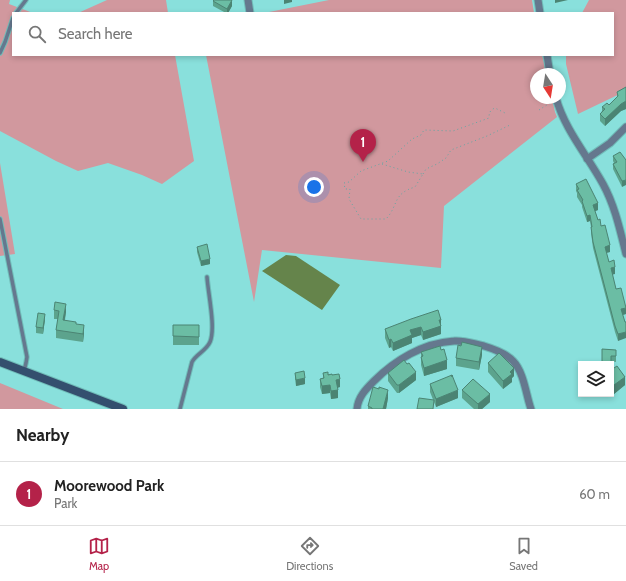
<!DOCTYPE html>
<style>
:root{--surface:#fff;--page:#f2f2f2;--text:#222;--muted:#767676;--line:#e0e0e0;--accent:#b42249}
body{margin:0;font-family:Cabin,sans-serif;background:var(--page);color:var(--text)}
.controls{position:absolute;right:12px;bottom:12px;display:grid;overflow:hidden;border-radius:0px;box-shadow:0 2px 6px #0003}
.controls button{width:36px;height:36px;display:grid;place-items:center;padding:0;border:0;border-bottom:1px solid var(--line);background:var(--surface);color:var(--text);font:20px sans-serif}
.compass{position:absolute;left:530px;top:68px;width:36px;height:36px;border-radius:50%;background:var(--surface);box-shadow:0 2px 6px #0003;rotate:168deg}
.you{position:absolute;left:314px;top:187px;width:14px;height:14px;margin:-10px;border:3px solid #fff;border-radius:50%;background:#1a73e8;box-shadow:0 0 0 6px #1a73e833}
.badge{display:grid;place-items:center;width:26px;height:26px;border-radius:50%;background:var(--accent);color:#fff;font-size:13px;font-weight:700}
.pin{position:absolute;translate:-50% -33px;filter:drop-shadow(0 1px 2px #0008)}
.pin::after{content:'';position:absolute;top:21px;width:14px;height:12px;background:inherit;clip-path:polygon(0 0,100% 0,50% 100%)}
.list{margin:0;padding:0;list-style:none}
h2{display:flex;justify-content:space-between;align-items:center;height:52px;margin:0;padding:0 16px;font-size:17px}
h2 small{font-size:13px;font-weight:400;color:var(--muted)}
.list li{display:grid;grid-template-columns:26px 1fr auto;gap:12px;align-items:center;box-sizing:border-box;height:64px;padding:0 16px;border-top:1px solid var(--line)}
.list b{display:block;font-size:15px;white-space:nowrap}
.list p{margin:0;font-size:13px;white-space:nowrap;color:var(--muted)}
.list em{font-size:13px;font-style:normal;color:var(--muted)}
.icon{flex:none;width:22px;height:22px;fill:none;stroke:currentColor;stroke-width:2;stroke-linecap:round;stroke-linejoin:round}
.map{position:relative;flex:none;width:626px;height:409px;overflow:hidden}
.search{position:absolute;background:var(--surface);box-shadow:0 2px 6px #0003;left:12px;right:12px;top:12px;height:44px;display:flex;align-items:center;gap:10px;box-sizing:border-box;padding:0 14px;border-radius:0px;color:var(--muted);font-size:15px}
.sheet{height:116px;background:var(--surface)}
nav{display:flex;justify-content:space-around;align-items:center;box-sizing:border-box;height:56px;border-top:1px solid var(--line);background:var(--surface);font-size:11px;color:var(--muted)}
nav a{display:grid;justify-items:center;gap:2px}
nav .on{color:var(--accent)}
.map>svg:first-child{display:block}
.green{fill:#d1989e}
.water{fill:#65844b}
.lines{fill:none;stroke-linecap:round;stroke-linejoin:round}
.service-casing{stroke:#71bdb9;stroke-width:5.5}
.minor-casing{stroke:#71bdb9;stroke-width:9}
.secondary-casing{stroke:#71bdb9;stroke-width:10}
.path{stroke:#62a7a4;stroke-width:1;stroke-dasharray:1 3;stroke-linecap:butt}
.service{stroke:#65788e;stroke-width:3.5}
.minor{stroke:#65788e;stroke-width:7}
.secondary{stroke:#344f6e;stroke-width:8}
.wall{fill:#5ca38d}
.shaded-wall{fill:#4b8473}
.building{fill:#6bbda4;stroke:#4b8473}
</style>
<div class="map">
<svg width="626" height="409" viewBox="0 0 626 409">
<rect width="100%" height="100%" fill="#89e0dc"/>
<!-- green -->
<path class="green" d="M 0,0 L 10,0 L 9,4 L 33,13 L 13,13 L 13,55 L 175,55 L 194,161 L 162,184 L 142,175 L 108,163 L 78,171 L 56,161 L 0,131 Z
M 107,0 L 166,0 L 168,13 L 78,13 Z
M 329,0 L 532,0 L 534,13 L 264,13 Z
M 589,0 L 626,0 L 626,91 L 578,114 L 566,64 L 566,55 L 613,55 L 613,13 L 582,13 Z
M 206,55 L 542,55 L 547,74 L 536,74 L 536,98 L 552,98 L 555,112 L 557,117 L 444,206 L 441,268 L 262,250 L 254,302 Z
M 0,163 L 15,254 L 0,256 Z
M 0,383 L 63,409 L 0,409 Z"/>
<!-- water -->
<path class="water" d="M 286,255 L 296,256 L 340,285 L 322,310 L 262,271 Z"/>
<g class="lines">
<defs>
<path id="service" d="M 16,13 L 26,0
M 0,53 L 5,42 L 13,18
M 0,219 L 27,357 L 26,363 L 24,371
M 180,409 L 192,362 C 196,354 206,351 210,342 C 216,328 208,293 207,277"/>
<path id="minor" d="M 248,0 L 250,13
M 538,0 L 540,13
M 547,55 L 550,74
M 556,98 C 565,130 587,155 603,184 C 615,206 620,230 626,254
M 587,159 L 610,143 L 626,127
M 357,409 C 358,397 366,389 374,381 C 395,360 423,343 454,341 C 464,340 474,344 484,346 C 494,349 506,353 513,361 C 524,372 526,395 531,409"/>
<path id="secondary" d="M 0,362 L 123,409"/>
</defs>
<!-- service casing -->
<use href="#service" class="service-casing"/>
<!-- minor casing -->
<use href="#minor" class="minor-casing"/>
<!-- secondary casing -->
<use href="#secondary" class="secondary-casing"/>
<!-- path -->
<path class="path" d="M 539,110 L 550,103
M 382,164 L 408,172 L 423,174 L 415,187 C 392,194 399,205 386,219 L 361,219 L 349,199 L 350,189 L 345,189 L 344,183 L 349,182 L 361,171 L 388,161 L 412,139 L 421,135 L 424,130 L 453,131 L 489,118 C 489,113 490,110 495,108 L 507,114
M 423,174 L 426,169 L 437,164 L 446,158 L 451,150 L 487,136 L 510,125"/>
<!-- service -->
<use href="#service" class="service"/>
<!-- minor -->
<use href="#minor" class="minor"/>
<!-- secondary -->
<use href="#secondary" class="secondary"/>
</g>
<!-- wall -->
<path class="wall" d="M 213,1 L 232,6 L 228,13 L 226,13 L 213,6 Z
M 626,87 L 626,109 L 621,111 L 605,126 L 600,121 L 600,114 L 602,111 L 602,107 L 609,105 L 617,97 L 617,92 Z
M 613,156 L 626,160 L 622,187 L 613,169 L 613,164 L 614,163 L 613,161 Z
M 576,184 L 598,210 L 595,211 L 598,220 L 601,226 L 610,252 L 606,253 L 609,262 L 615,274 L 612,274 L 616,289 L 626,314 L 623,315 L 618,341 L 615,332 L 593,248 L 591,233 L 591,227 L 590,221 L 587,222 L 582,207 L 582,205 L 577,197 L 577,193 L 576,191 Z
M 197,247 L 210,264 L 201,266 L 197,252 Z
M 54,310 L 66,312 L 65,320 L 76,324 L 84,333 L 83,342 L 56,338 L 56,330 L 58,319 L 54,319 Z
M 45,319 L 43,334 L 36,333 L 36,327 Z
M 441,320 L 441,334 L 423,340 L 421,335 L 412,338 L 412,343 L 393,351 L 391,347 L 389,348 L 385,338 L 385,329 Z
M 173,325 L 199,325 L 199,345 L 173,345 Z
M 602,349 L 616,350 L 616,362 L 611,361 L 611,364 L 602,364 Z
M 421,352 L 447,369 L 424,376 L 421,365 Z
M 482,355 L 479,370 L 456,366 L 456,358 Z
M 488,363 L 514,376 L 512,378 L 512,382 L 503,389 L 488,372 Z
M 611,370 L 625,385 L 614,394 L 611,390 Z
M 295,373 L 305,384 L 296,386 L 295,379 Z
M 323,373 L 332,375 L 340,387 L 337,388 L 338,398 L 331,399 L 330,393 L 322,394 L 320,387 L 320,379 L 323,378 Z
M 388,373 L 416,380 L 399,393 L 397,393 L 388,381 Z
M 430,384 L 458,398 L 436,407 L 430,392 Z
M 379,389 L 388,398 L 386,409 L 368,409 L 368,406 Z
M 462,390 L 490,402 L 482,409 L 474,409 L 462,398 Z"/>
<!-- shaded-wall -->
<path class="shaded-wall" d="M 232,0 L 232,6 L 228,13 L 227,13 L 227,9 Z
M 284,0 L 292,0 L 292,2 L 284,4 Z
M 555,0 L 568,0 L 555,3 Z
M 626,101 L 626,109 L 621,111 L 605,126 L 605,119 L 621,104 Z
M 626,180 L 626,185 L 622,187 L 622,181 Z
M 598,203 L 598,210 L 593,212 L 593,205 Z
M 590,215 L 590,221 L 587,222 L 587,216 Z
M 610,245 L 610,252 L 605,253 L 605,247 Z
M 210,259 L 210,264 L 201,266 L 201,261 Z
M 615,267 L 615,274 L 611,275 L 611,268 Z
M 66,304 L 66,312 L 63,328 L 63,320 Z
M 626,308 L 626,314 L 621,315 L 621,309 Z
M 45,314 L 45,319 L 43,334 L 43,328 Z
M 439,320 L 441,320 L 441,334 L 423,340 L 423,332 Z
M 84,325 L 84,333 L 83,342 L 83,334 Z
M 421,327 L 421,335 L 412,338 L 412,343 L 393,351 L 393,343 L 410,330 Z
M 626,332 L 626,338 L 618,341 L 618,334 Z
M 391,339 L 391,347 L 389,348 L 389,340 Z
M 482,347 L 482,355 L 479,370 L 479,362 Z
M 447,360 L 447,369 L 424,376 L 424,368 Z
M 514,368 L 514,376 L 512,378 L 512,382 L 503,389 L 503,381 L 510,372 Z
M 416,372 L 416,380 L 399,393 L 399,385 Z
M 625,377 L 625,385 L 614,394 L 614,385 Z
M 305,378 L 305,384 L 296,386 L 296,380 Z
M 340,379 L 340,387 L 336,388 L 336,380 Z
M 330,385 L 330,393 L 322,394 L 322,386 Z
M 338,390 L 338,398 L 331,399 L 331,391 Z
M 388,390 L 388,398 L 386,409 L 383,409 Z
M 458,390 L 458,398 L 436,407 L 436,399 Z
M 490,394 L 490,402 L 482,409 L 478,409 L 478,404 Z"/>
<!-- building -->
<path class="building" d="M 214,0 L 232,0 L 227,9 L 213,1 Z
M 626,87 L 626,101 L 621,104 L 605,119 L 600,114 L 605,109 L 602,107 L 607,103 L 609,105 L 618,96 L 617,92 Z
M 620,152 L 626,160 L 626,180 L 622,181 L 613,164 L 617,162 L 613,156 Z
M 586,179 L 598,203 L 593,205 L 598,220 L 600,219 L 601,226 L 605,225 L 610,245 L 605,247 L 609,262 L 614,260 L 615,267 L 611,268 L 616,289 L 621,288 L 626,308 L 621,309 L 625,322 L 626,322 L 626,332 L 618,334 L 615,326 L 593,242 L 591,227 L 592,227 L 590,215 L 587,216 L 582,201 L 583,200 L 577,190 L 579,189 L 576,184 Z
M 207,244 L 210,259 L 201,261 L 197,247 Z
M 55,302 L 66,304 L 63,320 L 76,322 L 76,324 L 84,325 L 83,334 L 56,330 L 59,311 L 54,310 Z
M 438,310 L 441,320 L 439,320 L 441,326 L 423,332 L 421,327 L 410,330 L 412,335 L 393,343 L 391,339 L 389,340 L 385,329 L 411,319 Z
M 38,313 L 45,314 L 43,328 L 36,327 Z
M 173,325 L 199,325 L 199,337 L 173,336 Z
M 462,342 L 482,347 L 479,362 L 456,358 L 458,345 L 461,346 Z
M 440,346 L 441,350 L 444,349 L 447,360 L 424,368 L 421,357 L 423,356 L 421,352 Z
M 602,349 L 616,350 L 616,356 L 611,356 L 611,364 L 602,363 Z
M 499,353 L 514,368 L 510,372 L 512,374 L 503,381 L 488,363 Z
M 404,360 L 407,364 L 409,363 L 416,372 L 399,385 L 397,385 L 388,373 Z
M 617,366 L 625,377 L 614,385 L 611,382 L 611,370 Z
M 304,371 L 305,378 L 296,380 L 295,373 Z
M 328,372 L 328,375 L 332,374 L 332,375 L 339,374 L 340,379 L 336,380 L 338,390 L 331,391 L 330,385 L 322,386 L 320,379 L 324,378 L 323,373 Z
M 452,375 L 452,377 L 452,375 L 458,390 L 436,399 L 430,384 Z
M 473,379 L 490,394 L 478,404 L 462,390 Z
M 373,387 L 379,389 L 379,387 L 388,390 L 383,409 L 372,409 L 372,408 L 368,406 Z
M 419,398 L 434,400 L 433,409 L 417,409 Z"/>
</svg>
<div class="controls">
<button><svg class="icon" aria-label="layers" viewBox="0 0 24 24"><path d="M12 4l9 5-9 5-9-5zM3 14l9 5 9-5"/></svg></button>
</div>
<svg class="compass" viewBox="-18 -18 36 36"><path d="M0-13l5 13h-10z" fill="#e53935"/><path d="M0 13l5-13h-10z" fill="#767676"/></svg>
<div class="you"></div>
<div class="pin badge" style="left:363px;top:162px">1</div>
<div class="search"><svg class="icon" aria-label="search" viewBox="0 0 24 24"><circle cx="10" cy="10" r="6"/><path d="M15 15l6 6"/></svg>Search here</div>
</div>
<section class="sheet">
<h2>Nearby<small></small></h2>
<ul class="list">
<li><span class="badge">1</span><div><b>Moorewood Park</b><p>Park</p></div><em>60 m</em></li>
</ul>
</section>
<nav>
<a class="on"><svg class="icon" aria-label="map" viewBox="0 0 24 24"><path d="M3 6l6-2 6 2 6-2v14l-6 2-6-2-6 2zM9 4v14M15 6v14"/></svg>Map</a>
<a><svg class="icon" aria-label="directions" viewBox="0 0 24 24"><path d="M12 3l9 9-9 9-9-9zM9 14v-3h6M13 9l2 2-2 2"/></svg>Directions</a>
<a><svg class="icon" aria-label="saved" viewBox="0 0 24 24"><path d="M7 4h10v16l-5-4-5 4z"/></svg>Saved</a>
</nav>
